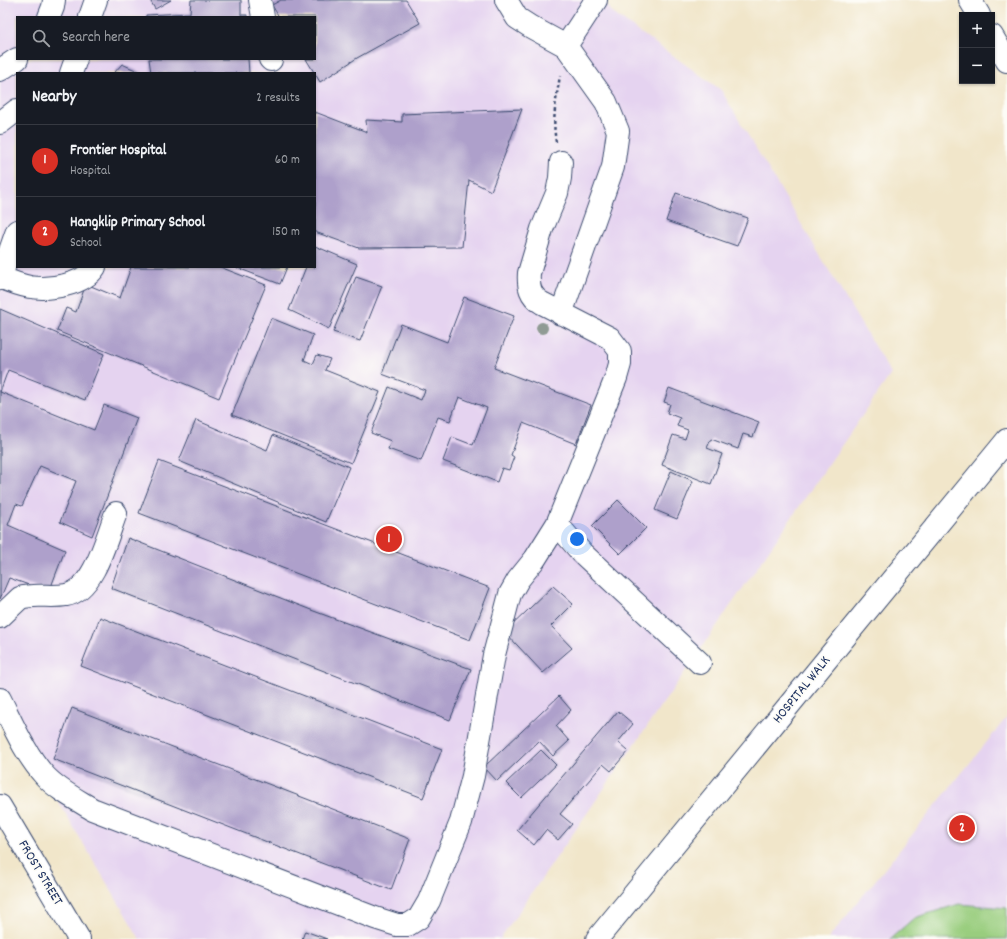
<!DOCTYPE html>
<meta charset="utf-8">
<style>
:root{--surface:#171b24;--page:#242831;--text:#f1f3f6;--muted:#9ea1a6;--line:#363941;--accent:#d93025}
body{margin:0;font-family:Dekko,sans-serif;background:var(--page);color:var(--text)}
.controls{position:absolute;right:12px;top:12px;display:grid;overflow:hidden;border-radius:0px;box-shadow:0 1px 3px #0004}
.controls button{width:36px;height:36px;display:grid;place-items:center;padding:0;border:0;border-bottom:1px solid var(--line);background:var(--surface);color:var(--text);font:20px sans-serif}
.you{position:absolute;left:577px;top:539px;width:14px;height:14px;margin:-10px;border:3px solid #fff;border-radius:50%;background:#1a73e8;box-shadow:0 0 0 6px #1a73e833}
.badge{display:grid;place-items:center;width:26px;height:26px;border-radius:50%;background:var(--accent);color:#fff;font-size:13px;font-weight:700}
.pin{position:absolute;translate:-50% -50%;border:2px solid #fff;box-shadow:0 1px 4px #0006}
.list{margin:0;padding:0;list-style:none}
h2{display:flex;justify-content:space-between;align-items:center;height:52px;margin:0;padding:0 16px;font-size:17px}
h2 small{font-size:13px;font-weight:400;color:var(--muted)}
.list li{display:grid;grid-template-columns:26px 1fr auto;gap:12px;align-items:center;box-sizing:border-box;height:72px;padding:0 16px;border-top:1px solid var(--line)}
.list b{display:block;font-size:15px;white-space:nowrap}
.list p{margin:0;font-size:13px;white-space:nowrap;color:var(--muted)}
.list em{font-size:13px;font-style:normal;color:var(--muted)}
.icon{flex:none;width:22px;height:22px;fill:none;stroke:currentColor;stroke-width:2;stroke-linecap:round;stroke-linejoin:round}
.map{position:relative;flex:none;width:1007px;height:939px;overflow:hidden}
.search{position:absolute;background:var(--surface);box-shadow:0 1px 3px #0004;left:16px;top:16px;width:300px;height:44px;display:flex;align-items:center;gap:10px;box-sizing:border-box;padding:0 14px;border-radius:0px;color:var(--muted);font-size:15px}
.panel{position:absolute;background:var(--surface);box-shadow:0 1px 3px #0004;left:16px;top:72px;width:300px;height:196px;border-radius:0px}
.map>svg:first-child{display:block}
.built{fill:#e5d3f0;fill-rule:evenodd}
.green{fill:#99cd7e;stroke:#5a7e6e}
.building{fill:#aea0cb}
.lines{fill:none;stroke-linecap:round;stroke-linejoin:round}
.minor-casing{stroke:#3b4a6e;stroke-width:24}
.path{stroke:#3b4a6e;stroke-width:2.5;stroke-dasharray:3 3;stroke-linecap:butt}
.minor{stroke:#fff;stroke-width:22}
.tree{fill:#909b94}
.labels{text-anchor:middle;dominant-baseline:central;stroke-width:3.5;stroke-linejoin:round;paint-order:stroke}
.street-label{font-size:14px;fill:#1b2f5e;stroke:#fdfcf7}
</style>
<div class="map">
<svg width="1007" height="939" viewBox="0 0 1007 939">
<rect width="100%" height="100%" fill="#fdfcf7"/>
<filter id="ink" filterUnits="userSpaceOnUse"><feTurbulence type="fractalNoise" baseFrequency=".025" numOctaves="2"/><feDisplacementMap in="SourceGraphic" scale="8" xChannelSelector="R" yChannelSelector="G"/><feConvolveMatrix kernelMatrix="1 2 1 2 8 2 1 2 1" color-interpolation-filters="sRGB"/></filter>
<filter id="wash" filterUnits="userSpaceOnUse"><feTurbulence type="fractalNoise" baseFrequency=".012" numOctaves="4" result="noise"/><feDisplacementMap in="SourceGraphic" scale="16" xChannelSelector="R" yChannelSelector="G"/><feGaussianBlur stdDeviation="0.9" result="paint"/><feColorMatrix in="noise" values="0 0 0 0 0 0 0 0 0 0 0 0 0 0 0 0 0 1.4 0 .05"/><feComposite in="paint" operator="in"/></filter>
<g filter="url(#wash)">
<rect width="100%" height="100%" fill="#f1e6ca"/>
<!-- built -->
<path class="built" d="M 0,0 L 603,0 L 614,14 L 721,90 L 891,374 L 500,939 L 140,939 L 0,703 ZM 17,17 L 315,17 L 315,59 L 17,59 ZM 17,73 L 315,73 L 315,267 L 17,267 Z
M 1007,717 L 1007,939 L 828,939 Z"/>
<!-- green -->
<path class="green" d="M 959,904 L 1007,908 L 1007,939 L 890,939 L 914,918 Z"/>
<g id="blocks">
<!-- building -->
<path class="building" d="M 150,0 L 171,0 L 155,9 Z
M 191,0 L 241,0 L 241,15 L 247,15 L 247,17 L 146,17 L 146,15 L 190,13 Z
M 281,0 L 406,0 L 420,23 L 357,58 L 320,82 L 306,59 L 315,59 L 315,17 L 279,17 L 272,5 Z
M 149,59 L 248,59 L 249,73 L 151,73 Z
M 122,64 L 142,73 L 114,73 Z
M 522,109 L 491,191 L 469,180 L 462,247 L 359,248 L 315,232 L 315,112 L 367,132 L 366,120 L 402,122 L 402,114 Z
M 676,193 L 748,218 L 737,246 L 666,221 Z
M 315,246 L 357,264 L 329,329 L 289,310 L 306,267 L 315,267 Z
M 131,267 L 220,267 L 266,285 L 219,398 L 57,331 L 66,308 L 76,312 L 86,284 L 120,298 Z
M 235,267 L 287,267 L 280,284 Z
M 356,277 L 382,286 L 360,341 L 333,332 Z
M 464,297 L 514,316 L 494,368 L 591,405 L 576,444 L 523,423 L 511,455 L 514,457 L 509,470 L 502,468 L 497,482 L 443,461 L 452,437 L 473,445 L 487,408 L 459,397 L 450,421 L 438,417 L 421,461 L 388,449 L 391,441 L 371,433 L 389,387 L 421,400 L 425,390 L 382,374 L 401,324 L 447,342 Z
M 0,309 L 104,354 L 85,400 L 8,370 L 0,392 Z
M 271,318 L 313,335 L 304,360 L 313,364 L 317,355 L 330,359 L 325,370 L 380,392 L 351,463 L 232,415 Z
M 669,388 L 759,422 L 753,437 L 743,434 L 738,449 L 711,439 L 707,448 L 722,454 L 711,484 L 662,465 L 673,435 L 685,439 L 688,430 L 677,426 L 680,418 L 667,413 L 670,404 L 664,402 Z
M 0,392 L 94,430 L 104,405 L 137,418 L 92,536 L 60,522 L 76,481 L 40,466 L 22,506 L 16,504 L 8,525 L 65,550 L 49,592 L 9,578 L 0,599 Z
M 196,420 L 267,450 L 273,435 L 349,467 L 326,522 L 179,461 Z
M 159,461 L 490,588 L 470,640 L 139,513 Z
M 671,471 L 693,481 L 677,519 L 655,510 Z
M 618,500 L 646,528 L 620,554 L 592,526 Z
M 128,538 L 311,610 L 471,669 L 450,720 L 111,588 Z
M 553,586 L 573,604 L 551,626 L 572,648 L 543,673 L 505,632 Z
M 100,617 L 442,749 L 423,798 L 81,666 Z
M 559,696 L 571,710 L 556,726 L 569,741 L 553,756 L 539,741 L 497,781 L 484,767 Z
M 72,708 L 410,839 L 391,890 L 53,759 Z
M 618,711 L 633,724 L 618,742 L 628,751 L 611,771 L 603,764 L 560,814 L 572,824 L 558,840 L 546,830 L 534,845 L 517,830 Z
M 541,750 L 556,765 L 521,798 L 506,783 Z
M 305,931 L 327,939 L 302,939 Z"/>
</g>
</g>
<g filter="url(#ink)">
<use href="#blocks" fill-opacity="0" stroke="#3b4a6e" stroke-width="1"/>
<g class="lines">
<defs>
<path id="minor" d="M 260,0 L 263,17
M 506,0 L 517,18 L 531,27 L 566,46 L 606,102 L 618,131 L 613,167 L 561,314
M 970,0 L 979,15
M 49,17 L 53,7 L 54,0
M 90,17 L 96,0
M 992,36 L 1007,61
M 566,46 L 596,0
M 270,59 L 271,60
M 0,70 L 17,59
M 71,73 L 76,59
M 0,123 L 17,110
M 561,162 L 560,178 L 557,193 L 542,229 L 529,273 C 528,286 530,296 542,303 L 610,338 L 620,351 L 620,364 L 616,378 L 557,524 L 582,553 L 700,663
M 0,277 C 9,281 20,285 30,287 C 49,290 84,285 95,267
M 0,279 L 17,231
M 0,617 L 20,598 C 35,593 50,598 66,595 C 94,591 107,536 116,513
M 0,699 C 13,725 25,754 45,776 C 58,790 76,799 92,809 L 375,918 L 397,925 L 408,925 L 419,918 L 429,901 L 461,822 L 473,776 L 494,655 L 510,594 L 518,580 L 535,559 L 557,524
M 0,806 L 79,939
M 597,939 L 1007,440"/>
</defs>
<!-- minor casing -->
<use href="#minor" class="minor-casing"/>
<!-- path -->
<path class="path" d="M 556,142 C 552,118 556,100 560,76"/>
<!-- minor -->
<use href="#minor" class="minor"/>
</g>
<!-- trees -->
<circle class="tree" cx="542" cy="328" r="6"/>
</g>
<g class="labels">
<!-- street labels -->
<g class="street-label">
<text transform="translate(802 690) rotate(-51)">HOSPITAL WALK</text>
<text transform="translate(40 873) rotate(59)">FROST STREET</text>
</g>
</g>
</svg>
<div class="controls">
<button>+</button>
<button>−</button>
</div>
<div class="you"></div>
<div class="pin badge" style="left:389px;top:539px">1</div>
<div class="pin badge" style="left:962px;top:828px">2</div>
<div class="search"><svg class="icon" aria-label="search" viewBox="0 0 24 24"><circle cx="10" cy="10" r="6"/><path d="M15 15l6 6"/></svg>Search here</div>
<section class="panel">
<h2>Nearby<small>2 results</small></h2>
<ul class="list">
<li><span class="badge">1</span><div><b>Frontier Hospital</b><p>Hospital</p></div><em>60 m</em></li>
<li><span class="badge">2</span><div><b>Hangklip Primary School</b><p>School</p></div><em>150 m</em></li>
</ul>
</section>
</div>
